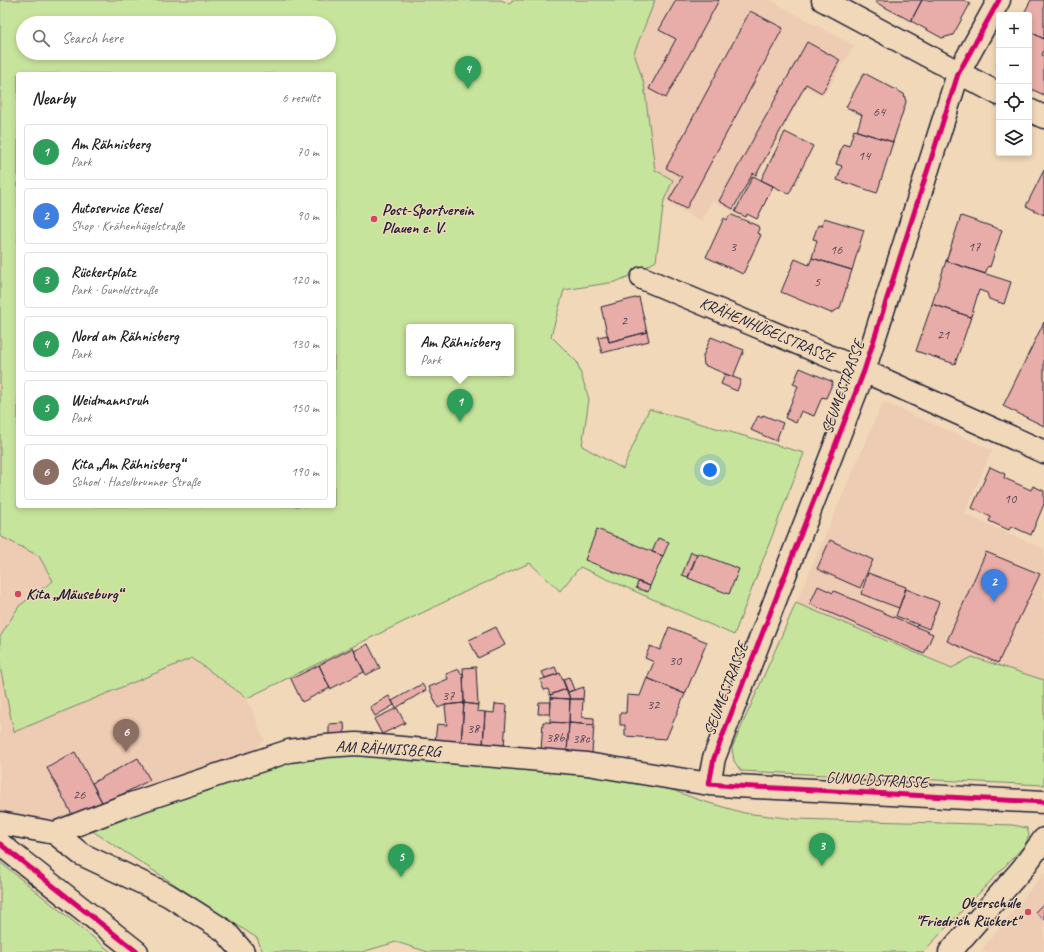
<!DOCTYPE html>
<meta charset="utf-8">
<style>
:root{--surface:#fff;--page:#f2f2f2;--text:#222;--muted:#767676;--line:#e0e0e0;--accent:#db2777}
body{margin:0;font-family:Caveat,sans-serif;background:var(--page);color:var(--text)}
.controls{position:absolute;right:12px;top:12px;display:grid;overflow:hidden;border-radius:4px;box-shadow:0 2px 6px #0003}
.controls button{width:36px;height:36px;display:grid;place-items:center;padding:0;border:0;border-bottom:1px solid var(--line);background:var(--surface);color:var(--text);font:20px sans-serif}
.you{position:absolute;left:710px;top:470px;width:14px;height:14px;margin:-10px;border:3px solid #fff;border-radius:50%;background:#1a73e8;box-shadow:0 0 0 6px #1a73e833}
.badge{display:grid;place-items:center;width:26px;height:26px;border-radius:50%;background:var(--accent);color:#fff;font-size:13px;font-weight:700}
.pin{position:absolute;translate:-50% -33px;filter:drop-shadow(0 1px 2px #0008)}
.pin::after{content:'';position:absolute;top:21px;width:14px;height:12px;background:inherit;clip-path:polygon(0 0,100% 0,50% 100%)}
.popup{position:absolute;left:406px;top:324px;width:108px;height:52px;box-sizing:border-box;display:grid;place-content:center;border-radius:4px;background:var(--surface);filter:drop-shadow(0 1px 3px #0005);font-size:13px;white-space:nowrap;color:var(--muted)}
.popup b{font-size:15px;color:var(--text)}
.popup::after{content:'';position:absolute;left:50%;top:100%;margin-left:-8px;border:8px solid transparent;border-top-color:var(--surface)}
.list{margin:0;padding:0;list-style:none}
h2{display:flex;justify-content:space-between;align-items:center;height:52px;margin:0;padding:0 16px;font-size:17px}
h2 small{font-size:13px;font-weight:400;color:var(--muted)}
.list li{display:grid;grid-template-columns:26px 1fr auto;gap:12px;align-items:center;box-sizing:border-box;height:56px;margin:0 8px 8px;padding:0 8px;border:1px solid var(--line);border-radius:4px}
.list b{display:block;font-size:15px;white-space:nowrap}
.list p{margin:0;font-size:13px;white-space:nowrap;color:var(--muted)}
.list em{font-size:13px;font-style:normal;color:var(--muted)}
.icon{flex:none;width:22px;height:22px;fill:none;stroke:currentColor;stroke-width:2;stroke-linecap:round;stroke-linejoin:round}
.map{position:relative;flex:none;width:1044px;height:952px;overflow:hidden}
.search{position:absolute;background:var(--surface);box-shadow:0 2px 6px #0003;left:16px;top:16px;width:320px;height:44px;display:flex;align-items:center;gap:10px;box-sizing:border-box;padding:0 14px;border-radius:22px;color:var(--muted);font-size:15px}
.panel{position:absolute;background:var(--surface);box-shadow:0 2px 6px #0003;left:16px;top:72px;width:320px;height:436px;border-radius:4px}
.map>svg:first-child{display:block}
.built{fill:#eecbb3}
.green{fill:#c7e49c;stroke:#74836c;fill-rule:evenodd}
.building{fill:#e8ada8;stroke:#22223b}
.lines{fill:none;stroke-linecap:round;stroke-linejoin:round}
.minor-casing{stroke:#22223b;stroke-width:25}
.minor{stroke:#f0d8b8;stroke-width:22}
.cycleway-casing{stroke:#f0d8b8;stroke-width:8}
.cycleway{stroke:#d6006c;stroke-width:5}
.poi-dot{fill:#d1495b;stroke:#f0d8b8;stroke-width:1.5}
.labels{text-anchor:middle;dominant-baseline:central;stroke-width:3;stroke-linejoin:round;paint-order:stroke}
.number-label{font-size:14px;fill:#544556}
.poi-label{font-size:16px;font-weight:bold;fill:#22223b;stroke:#f0d8b8;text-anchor:start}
.street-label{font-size:16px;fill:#22223b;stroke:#f0d8b8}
</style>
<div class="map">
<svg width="1044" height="952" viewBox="0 0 1044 952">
<rect width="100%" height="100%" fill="#f0d8b8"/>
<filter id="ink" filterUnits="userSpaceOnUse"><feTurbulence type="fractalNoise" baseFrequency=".025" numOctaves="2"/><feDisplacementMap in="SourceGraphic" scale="8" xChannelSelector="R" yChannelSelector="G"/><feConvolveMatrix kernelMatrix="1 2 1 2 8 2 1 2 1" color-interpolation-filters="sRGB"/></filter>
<g filter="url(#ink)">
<!-- built -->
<path class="built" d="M 655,0 L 770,0 L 854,46 L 823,96 L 806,88 L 757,177 L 753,175 L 733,211 L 712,201 L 701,221 L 664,200 L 673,180 L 655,170 L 644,84 L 634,53 Z
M 883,402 L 992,450 L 964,514 L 1044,549 L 1044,680 L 972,657 L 952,668 L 796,603 Z
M 0,536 L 40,556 L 53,581 L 19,606 L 0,637 Z
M 192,658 L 247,698 L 264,740 L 240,763 L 57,830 L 0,813 L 0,667 L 15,732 Z
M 1044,873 L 1044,952 L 980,952 L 981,951 Z"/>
<!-- green -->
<path class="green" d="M 0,0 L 501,0 L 510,4 L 512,0 L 655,0 L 634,53 L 644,84 L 655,170 L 673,180 L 664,200 L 656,261 L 632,275 L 615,282 L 564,290 L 551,336 L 577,362 L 589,399 L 582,446 L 623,469 L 649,409 L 804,453 L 734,635 L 580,567 L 560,591 L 530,563 L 469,590 L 247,698 L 192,658 L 14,732 L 0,667 L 0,637 L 19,606 L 53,581 L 39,556 L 0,536 ZM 23,23 L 329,23 L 329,53 L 23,53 ZM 18,74 L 334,74 L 334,506 L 18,506 ZM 409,327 L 511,327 L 511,373 L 409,373 Z
M 796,603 L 952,668 L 972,657 L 1044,680 L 1044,785 L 741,771 L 734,761 L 732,748 Z
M 336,750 L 645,780 L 699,800 L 744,813 L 795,819 L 1013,825 L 1027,828 L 1029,835 L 1025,845 L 923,952 L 428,952 L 396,942 L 362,952 L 263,952 L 257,938 L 91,830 L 245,770 Z
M 0,862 L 111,952 L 0,952 Z"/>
<!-- building -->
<path class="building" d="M 676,0 L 719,0 L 666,98 L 649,89 L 676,39 L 659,30 Z
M 876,0 L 922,0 L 911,21 L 875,2 Z
M 922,0 L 964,0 L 970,4 L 953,35 L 942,38 L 911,21 Z
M 1031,0 L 1044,0 L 1044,39 L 1029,31 L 1029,15 L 1023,15 Z
M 750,11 L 783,28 L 686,209 L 669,200 L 682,177 L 666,168 Z
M 1029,31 L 1044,39 L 1044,50 L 1042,55 L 1044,56 L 1044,95 L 1029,88 Z
M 807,42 L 840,60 L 822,93 L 806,84 L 756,175 L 753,173 L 733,209 L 719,201 Z
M 999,59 L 999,73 L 997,64 Z
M 864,73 L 904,94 L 906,102 L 893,142 L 857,131 L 862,115 L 846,107 Z
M 854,130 L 893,142 L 877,193 L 837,180 L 842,166 L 836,164 L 843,144 L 849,146 Z
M 785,132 L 813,146 L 789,194 L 761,180 Z
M 1044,170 L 1044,215 L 1026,206 Z
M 753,176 L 773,186 L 757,219 L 747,214 L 746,217 L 735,212 Z
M 732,215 L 758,226 L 759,229 L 757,233 L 761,235 L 743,274 L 706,257 L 724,218 L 727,220 L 729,216 Z
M 961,216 L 1002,230 L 990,267 L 988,266 L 985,274 L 946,261 Z
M 824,218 L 864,230 L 852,270 L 812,258 L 817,240 L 813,239 L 818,225 L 822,226 Z
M 812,258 L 852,270 L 840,308 L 831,313 L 781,292 L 795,259 L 809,265 Z
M 946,261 L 1011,282 L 1004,304 L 989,299 L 987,293 L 979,290 L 971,317 L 932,304 Z
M 639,297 L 647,332 L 609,342 L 601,307 Z
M 932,304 L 971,317 L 955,364 L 916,351 Z
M 1044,322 L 1044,426 L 1003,406 Z
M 647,332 L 649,341 L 602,353 L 598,337 L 608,335 L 609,342 Z
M 711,337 L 744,350 L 733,377 L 704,365 L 703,356 Z
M 800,368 L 833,382 L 826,398 L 822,397 L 814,416 L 801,411 L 796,423 L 785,418 L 798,386 L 793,384 Z
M 725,374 L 741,380 L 737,391 L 721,384 Z
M 763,415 L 783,423 L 776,441 L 751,430 L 758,416 L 762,418 Z
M 990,467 L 1005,474 L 1004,478 L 1031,490 L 1033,486 L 1044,491 L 1044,504 L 1031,535 L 1011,526 L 1009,530 L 989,521 L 991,517 L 972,508 Z
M 597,529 L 663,556 L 650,586 L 585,560 Z
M 658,538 L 669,542 L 663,556 L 652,552 Z
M 830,540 L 873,560 L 860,588 L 817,569 Z
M 691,552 L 697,554 L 688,577 L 682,575 Z
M 986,552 L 1040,574 L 998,663 L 947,641 Z
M 698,553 L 739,569 L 729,594 L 688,578 Z
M 868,573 L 906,587 L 899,608 L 861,594 Z
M 638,582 L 650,586 L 648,592 L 636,588 Z
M 818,586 L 833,593 L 834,591 L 933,634 L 924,654 L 810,604 Z
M 906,589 L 939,602 L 929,629 L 896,616 Z
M 496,627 L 505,645 L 478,658 L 469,640 Z
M 669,627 L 707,642 L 685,694 L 647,678 L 654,662 L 645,658 L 650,646 L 660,650 Z
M 368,644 L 380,668 L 366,675 L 354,651 Z
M 353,648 L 364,672 L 330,689 L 319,665 Z
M 319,665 L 330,688 L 302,702 L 291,679 Z
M 476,667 L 478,705 L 464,703 L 463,668 Z
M 555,667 L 558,674 L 545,678 L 542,672 Z
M 459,669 L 461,674 L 463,673 L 464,703 L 445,705 L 438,708 L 429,687 L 448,679 L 446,674 Z
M 560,673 L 566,689 L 550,695 L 548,689 L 544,690 L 540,680 Z
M 569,677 L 574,690 L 568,692 L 563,679 Z
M 647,678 L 685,694 L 666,739 L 625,736 L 625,725 L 620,725 L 620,713 L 626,713 L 627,695 L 640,696 Z
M 422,684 L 426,690 L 396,708 L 392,701 Z
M 584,687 L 583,699 L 570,699 L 568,692 Z
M 566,689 L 570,699 L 551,698 L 550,695 Z
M 389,696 L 394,705 L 375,716 L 370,707 Z
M 551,698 L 570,699 L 569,723 L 550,722 Z
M 570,699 L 583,699 L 582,717 L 594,718 L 594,725 L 569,723 Z
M 539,702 L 551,702 L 550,714 L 538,714 Z
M 464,703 L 461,744 L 435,742 L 437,724 L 447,725 L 445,705 Z
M 464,703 L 478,705 L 477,711 L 485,712 L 483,746 L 461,744 Z
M 495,704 L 507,705 L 504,747 L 483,746 L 485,712 L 494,713 Z
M 397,708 L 405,723 L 382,734 L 374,719 Z
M 543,722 L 569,723 L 567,752 L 541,750 Z
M 344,723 L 345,736 L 329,737 L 329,724 Z
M 569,723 L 594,725 L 592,753 L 567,752 Z
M 75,752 L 103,804 L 75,820 L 47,768 Z
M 138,758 L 150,780 L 103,804 L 92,783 Z
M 1044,903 L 1044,920 L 1035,912 Z"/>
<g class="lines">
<defs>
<path id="minor" d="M 823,0 L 999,94
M 1029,110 L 1044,117
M 642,278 L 864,371 L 1044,452
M 709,784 L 714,758 L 864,371 L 958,74 L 999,0
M 0,823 L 55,833 L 125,806 L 289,751 L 326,746 L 356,744 L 587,764 L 709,784 L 736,786 L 1044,802
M 55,833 L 81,854 L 168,895 L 225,931 L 243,952
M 0,844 L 137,952
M 950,952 L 1023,868 L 1044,839"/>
</defs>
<!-- minor casing -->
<use href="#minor" class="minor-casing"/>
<!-- minor -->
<use href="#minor" class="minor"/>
<defs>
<path id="cycleway" d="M 999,0 L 958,74 L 864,371 L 714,758 L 709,784 L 736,786 L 1044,802
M 0,844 L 137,952"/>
</defs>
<!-- cycleway casing -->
<use href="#cycleway" class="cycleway-casing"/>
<!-- cycleway -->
<use href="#cycleway" class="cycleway"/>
</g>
</g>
<!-- markers -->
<g class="poi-dot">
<circle cx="374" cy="219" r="4"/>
<circle cx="18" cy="594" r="4"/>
<circle cx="1028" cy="912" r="4"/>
</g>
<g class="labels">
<!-- number labels -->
<g class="number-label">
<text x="879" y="111">64</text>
<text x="864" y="155">14</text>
<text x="733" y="246">3</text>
<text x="974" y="246">17</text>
<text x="836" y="249">16</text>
<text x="817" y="281">5</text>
<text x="624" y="320">2</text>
<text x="943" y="334">21</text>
<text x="1010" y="498">10</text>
<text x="675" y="660">30</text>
<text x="448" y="695">37</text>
<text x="653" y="704">32</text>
<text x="473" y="728">38</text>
<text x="555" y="737">38b</text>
<text x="581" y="738">38c</text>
<text x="79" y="794">26</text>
</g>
<!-- poi labels -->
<g class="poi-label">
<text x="382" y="210">Post-Sportverein<tspan x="382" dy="18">Plauen e. V.</tspan></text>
<text x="26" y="594">Kita „Mäuseburg“</text>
<text x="1020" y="903" text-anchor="end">Oberschule<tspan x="1020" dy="18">"Friedrich Rückert"</tspan></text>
</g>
<!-- street labels -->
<g class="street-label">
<text transform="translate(767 330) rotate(23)">KRÄHENHÜGELSTRASSE</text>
<text transform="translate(843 387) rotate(-70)">SEUMESTRASSE</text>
<text transform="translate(726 689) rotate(-69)">SEUMESTRASSE</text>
<text transform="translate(388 749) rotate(3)">AM RÄHNISBERG</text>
<text transform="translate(877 780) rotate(3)">GUNOLDSTRASSE</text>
</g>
</g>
</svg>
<div class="controls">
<button>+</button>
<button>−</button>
<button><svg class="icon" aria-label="locate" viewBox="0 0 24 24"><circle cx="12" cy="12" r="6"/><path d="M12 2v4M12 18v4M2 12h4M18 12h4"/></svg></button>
<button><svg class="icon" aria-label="layers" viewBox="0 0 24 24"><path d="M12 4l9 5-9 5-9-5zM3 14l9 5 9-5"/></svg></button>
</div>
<div class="you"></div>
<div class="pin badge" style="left:460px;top:422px;background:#2e9e5b">1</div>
<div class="popup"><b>Am Rähnisberg</b>Park</div>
<div class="pin badge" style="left:994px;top:602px;background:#3f7fe0">2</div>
<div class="pin badge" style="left:822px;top:866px;background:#2e9e5b">3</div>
<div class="pin badge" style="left:468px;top:89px;background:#2e9e5b">4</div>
<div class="pin badge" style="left:401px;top:877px;background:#2e9e5b">5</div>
<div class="pin badge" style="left:126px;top:752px;background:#8d6e63">6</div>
<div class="search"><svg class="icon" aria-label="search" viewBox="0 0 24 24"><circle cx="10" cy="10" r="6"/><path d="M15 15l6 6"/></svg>Search here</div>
<section class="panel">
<h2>Nearby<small>6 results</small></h2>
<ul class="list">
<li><span class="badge" style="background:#2e9e5b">1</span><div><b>Am Rähnisberg</b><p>Park</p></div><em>70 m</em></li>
<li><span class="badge" style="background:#3f7fe0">2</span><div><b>Autoservice Kiesel</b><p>Shop · Krähenhügelstraße</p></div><em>90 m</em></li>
<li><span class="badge" style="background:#2e9e5b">3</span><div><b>Rückertplatz</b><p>Park · Gunoldstraße</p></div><em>120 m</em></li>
<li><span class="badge" style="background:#2e9e5b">4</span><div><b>Nord am Rähnisberg</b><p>Park</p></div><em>130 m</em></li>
<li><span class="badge" style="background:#2e9e5b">5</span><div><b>Weidmannsruh</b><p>Park</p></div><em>150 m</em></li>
<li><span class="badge" style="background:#8d6e63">6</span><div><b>Kita „Am Rähnisberg“</b><p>School · Haselbrunner Straße</p></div><em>190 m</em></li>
</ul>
</section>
</div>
